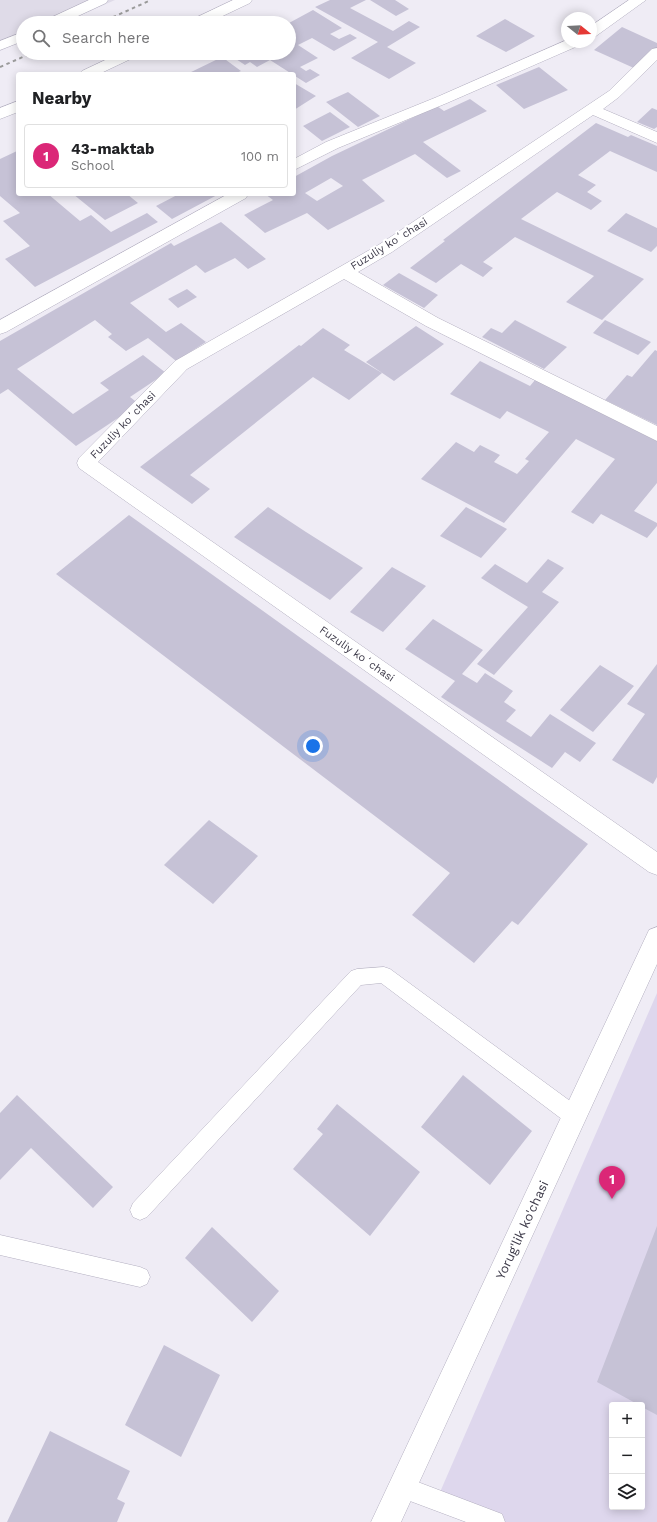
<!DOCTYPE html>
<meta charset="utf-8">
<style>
:root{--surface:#fff;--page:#f6f6f6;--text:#202124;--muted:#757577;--line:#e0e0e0;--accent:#db2777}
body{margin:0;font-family:"Work Sans",sans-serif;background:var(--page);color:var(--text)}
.controls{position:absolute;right:12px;bottom:12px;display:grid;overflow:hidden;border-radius:4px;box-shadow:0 2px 10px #0003}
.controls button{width:36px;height:36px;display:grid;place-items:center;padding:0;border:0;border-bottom:1px solid var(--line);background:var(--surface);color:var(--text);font:20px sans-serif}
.compass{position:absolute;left:561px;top:12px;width:36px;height:36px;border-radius:50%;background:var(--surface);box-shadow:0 2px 10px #0003;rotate:108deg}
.you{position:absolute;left:313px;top:746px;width:14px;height:14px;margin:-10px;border:3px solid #fff;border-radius:50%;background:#1a73e8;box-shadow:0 0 0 6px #1a73e833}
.badge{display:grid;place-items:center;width:26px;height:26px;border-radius:50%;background:var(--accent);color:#fff;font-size:13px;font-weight:700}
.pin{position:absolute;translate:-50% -33px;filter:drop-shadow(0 1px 2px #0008)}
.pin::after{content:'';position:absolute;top:21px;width:14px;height:12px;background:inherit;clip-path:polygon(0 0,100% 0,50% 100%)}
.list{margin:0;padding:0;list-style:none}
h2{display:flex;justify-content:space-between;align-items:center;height:52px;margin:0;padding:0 16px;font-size:17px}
h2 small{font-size:13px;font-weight:400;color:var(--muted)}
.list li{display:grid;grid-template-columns:26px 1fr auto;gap:12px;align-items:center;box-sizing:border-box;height:64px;margin:0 8px 8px;padding:0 8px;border:1px solid var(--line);border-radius:4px}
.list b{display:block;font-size:15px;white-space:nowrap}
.list p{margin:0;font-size:13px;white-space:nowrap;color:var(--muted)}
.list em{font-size:13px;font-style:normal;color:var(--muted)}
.icon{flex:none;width:22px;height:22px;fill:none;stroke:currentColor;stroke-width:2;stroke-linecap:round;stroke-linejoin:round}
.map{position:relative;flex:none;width:657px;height:1522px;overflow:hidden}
.search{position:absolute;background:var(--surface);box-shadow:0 2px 10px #0003;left:16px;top:16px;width:280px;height:44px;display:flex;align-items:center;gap:10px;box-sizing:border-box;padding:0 14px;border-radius:22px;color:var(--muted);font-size:15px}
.panel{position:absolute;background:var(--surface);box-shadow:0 2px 10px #0003;left:16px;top:72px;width:280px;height:124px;border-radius:4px}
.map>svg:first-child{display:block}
.residential{fill:#dfdbe8}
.education{fill:#ded7ed;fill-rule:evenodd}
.building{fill:#c6c2d6;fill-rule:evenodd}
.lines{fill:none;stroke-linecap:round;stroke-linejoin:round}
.lane-casing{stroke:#b3afc0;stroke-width:1}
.street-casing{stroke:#b3afc0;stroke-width:1}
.lane{fill:#fff;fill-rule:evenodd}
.street{fill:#fff;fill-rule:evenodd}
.rail{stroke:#9a9a9a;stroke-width:2;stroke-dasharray:3.5 3.5;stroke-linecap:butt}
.labels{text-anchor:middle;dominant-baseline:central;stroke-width:4;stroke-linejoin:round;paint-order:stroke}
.street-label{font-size:11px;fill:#3d3a49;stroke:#fff}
.near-street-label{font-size:13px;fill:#3d3a49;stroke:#fff}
</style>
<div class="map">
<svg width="657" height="1522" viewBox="0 0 657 1522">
<rect width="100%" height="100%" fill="#efecf5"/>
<!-- residential -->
<path class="residential" d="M 0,0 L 115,0 L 63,23 L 23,23 L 23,41 L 0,51 Z"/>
<!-- education -->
<path class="education" d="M 657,993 L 657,1522 L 504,1522 L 437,1499 ZM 612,1405 L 642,1405 L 642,1507 L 612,1507 Z"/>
<!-- building -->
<path class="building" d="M 330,0 L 366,0 L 350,8 L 393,31 L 409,21 L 420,27 L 387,47 L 416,63 L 389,79 L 351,58 L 378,42 L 315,7 Z
M 370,0 L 395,0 L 409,9 L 396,16 Z
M 313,10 L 342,28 L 330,34 L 339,39 L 350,34 L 357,38 L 334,51 L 312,38 L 298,45 L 318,58 L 300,67 L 306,71 L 310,69 L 320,75 L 306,83 L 270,60 L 257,67 L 250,62 L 245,65 L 227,53 L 289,53 L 289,23 L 278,23 L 284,20 L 289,23 Z
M 505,19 L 535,36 L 506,52 L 476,36 Z
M 622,27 L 657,43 L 657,50 L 636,69 L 594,50 Z
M 222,57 L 241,71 L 234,74 L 187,74 Z
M 539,67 L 568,90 L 524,109 L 496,85 Z
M 294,83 L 316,96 L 294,110 Z
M 348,92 L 380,116 L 358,127 L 326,102 Z
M 470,99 L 487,111 L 423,142 L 461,171 L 447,178 L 415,154 L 362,180 L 385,201 L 328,230 L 307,213 L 265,233 L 244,215 L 273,200 L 265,194 L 294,194 L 294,177 L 332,156 L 437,106 L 444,111 ZM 331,178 L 343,186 L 317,201 L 305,193 Z
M 652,108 L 657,110 L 657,127 L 654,129 L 637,122 Z
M 330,112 L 350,127 L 322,141 L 303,126 Z
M 596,123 L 628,137 L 631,135 L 657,146 L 657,172 L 610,151 L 578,175 L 596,185 L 587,192 L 602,201 L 591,210 L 557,192 L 521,219 L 644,279 L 602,320 L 566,302 L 594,276 L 515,237 L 483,262 L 493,268 L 483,277 L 461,264 L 436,283 L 410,268 L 445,241 L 443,240 Z
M 17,151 L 18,194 L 48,194 L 80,221 L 91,215 L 111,232 L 147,213 L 158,222 L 35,287 L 5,259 L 30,246 L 3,221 L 20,213 L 0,196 L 0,159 Z
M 73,194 L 127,194 L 138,203 L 105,220 Z
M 179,194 L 219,194 L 172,219 L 156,206 Z
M 626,213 L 657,228 L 657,246 L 651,252 L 607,231 Z
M 221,222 L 266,259 L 248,269 L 235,258 L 205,273 L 196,265 L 130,303 L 166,332 L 181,323 L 206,342 L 176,361 L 148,338 L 126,351 L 108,337 L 112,334 L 95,320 L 17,369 L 73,414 L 109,390 L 100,383 L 143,355 L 166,373 L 130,397 L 139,404 L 76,446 L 8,389 L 0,394 L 0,341 L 171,243 L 174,246 Z
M 399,273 L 438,295 L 424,308 L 383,285 Z
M 187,289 L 197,297 L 178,308 L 168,299 Z
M 515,320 L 567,347 L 544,369 L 482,337 L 491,328 L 502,333 Z
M 605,320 L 651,342 L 638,355 L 593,333 Z
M 416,326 L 444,344 L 394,381 L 366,362 Z
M 323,328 L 350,345 L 344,350 L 382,373 L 349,400 L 313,377 L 190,475 L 210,489 L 192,504 L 140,467 L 299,345 L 301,346 Z
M 655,350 L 657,351 L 657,425 L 605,400 L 627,375 L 632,377 Z
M 480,361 L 530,386 L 535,380 L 657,439 L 657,483 L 634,511 L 657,523 L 657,526 L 647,538 L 601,514 L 593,524 L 571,512 L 615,459 L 576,439 L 504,523 L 421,479 L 456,442 L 474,452 L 480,445 L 500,455 L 494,462 L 517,474 L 529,461 L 525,459 L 549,432 L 507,411 L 500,419 L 450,394 Z
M 268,507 L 306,532 L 363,568 L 330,600 L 234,537 Z
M 466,507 L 507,529 L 481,558 L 440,536 Z
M 129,515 L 588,844 L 518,925 L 512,921 L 474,963 L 412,915 L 450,873 L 56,574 Z
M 548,559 L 564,568 L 542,592 L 559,602 L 494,675 L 477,664 L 528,607 L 481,578 L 495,564 L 527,583 Z
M 392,567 L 426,586 L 383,632 L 350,612 Z
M 433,619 L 483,650 L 462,674 L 477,683 L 485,673 L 513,691 L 504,702 L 516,710 L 506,721 L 531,737 L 550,714 L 596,743 L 580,762 L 565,752 L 552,768 L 441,697 L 455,681 L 405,649 Z
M 657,664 L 657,777 L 653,784 L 612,760 L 645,714 L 627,704 Z
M 600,665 L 634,686 L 593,732 L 560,710 Z
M 209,820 L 258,856 L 213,904 L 164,865 Z
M 463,1075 L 532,1131 L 490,1185 L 421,1127 Z
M 17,1095 L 113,1187 L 93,1208 L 31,1148 L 0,1180 L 0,1113 Z
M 337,1104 L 420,1172 L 370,1236 L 293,1169 L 323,1134 L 317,1129 Z
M 657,1226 L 657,1415 L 642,1407 L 642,1405 L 639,1405 L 597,1382 Z
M 212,1227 L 279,1291 L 252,1322 L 185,1258 Z
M 164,1345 L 220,1375 L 181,1457 L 125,1425 Z
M 50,1431 L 130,1471 L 117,1499 L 125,1503 L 117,1522 L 7,1522 Z"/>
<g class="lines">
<defs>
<path id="lane" d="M 384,967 L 390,969 L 581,1109 L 583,1116 L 581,1123 L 574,1125 L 567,1123 L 381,983 L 361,985 L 147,1217 L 140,1220 L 133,1217 L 130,1210 L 133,1203 L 351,971 L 357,969 Z
M 0,1235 L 140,1267 L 147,1270 L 150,1277 L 147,1284 L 140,1287 L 0,1255 Z
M 402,1476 L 502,1514 L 505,1522 L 466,1522 L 394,1495 L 391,1487 L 394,1479 Z"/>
<path id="street" d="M 89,0 L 108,0 L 106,3 L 63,23 L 44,23 L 46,20 Z
M 233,0 L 252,0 L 250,3 L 208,23 L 189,23 L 191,20 Z
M 629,0 L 646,0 L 596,36 L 591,37 L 591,26 Z
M 23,32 L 23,41 L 0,50 L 0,41 Z
M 567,40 L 567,42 L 582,42 L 580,45 L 447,103 L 338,148 L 294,170 L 294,159 L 326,142 L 437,97 Z
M 657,48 L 657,60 L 619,97 L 603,109 L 657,132 L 657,143 L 593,115 L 392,252 L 358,272 L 438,318 L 657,426 L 657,441 L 426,326 L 344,279 L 187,369 L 98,462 L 657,852 L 657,875 L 649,872 L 79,468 L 77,463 L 79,458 L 175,361 L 380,244 L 609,91 L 652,49 Z
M 120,53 L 139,53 L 137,56 L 99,74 L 79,74 L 82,71 Z
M 18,101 L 18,112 L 0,119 L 0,108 Z
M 228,194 L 248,194 L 246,198 L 6,332 L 0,334 L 0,320 Z
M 657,927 L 657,964 L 401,1522 L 371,1522 L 649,930 Z"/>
</defs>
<!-- lane casing -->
<use href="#lane" class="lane-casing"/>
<!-- street casing -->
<use href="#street" class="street-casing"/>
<!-- lane -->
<use href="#lane" class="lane"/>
<!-- street -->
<use href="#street" class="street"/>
<!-- rail -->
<path class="rail" d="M 100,23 L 151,0
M 0,67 L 32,53"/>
</g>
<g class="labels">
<!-- street labels -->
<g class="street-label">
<text transform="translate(389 244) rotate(-32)">Fuzuliy koʻchasi</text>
<text transform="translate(123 425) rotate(-46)">Fuzuliy koʻchasi</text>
<text transform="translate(357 654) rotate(35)">Fuzuliy koʻchasi</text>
</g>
<!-- near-street labels -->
<g class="near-street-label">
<text transform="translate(522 1230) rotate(-65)">Yorug'lik ko'chasi</text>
</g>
</g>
</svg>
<div class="controls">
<button>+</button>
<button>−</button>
<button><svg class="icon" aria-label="layers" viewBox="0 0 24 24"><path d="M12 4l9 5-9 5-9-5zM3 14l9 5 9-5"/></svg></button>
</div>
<svg class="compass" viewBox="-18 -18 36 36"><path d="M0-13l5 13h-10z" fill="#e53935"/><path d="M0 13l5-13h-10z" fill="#757577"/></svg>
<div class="you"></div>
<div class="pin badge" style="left:612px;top:1199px">1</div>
<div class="search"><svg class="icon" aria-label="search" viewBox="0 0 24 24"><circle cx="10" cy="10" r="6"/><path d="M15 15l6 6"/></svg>Search here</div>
<section class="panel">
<h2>Nearby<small></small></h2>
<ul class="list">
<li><span class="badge">1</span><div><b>43-maktab</b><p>School</p></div><em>100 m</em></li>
</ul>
</section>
</div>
